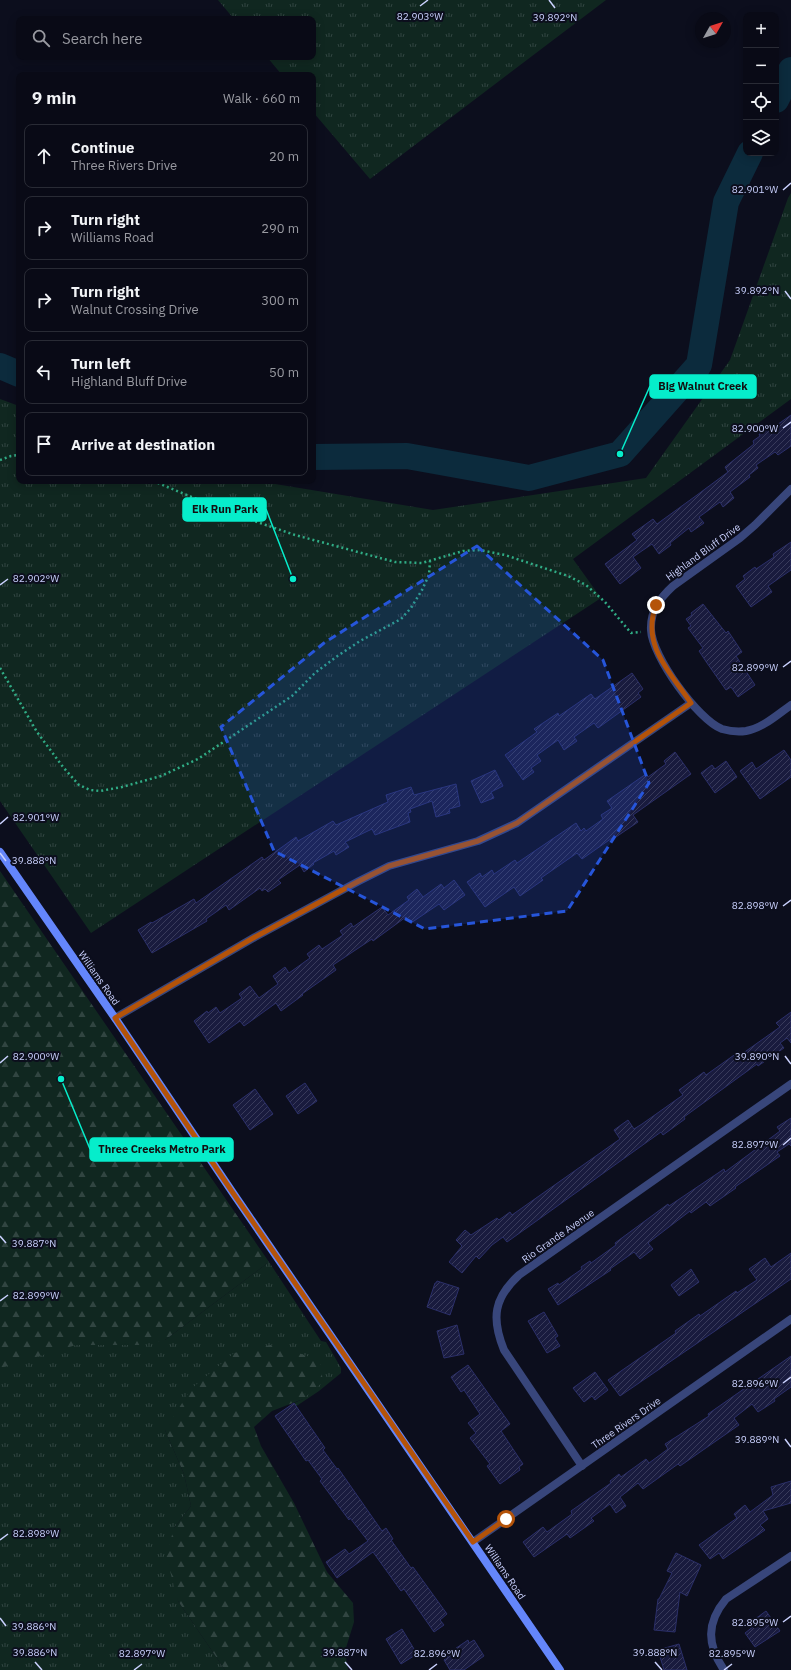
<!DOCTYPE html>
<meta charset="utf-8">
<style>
:root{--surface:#090a16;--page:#171823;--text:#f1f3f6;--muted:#999aa1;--line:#292b35}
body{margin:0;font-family:"IBM Plex Sans",sans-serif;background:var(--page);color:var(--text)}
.controls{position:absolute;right:12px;top:12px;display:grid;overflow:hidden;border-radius:8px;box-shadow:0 2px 10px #0003}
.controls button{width:36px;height:36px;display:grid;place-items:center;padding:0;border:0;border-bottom:1px solid var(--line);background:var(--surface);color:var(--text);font:20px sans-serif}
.compass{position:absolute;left:695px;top:12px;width:36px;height:36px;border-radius:50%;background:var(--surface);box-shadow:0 2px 10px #0003;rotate:51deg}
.stop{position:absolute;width:12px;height:12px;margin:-9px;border:3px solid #b45309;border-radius:50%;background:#fff}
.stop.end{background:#b45309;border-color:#fff;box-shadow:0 1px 4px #0008}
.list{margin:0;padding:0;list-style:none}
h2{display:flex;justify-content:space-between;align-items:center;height:52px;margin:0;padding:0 16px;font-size:17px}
h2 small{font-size:13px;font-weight:400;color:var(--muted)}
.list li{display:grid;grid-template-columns:26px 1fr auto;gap:12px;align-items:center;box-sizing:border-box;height:64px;margin:0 8px 8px;padding:0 8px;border:1px solid var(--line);border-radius:8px}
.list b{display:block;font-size:15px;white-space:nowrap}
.list p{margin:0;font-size:13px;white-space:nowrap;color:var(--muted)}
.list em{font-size:13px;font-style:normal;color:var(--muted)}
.icon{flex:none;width:22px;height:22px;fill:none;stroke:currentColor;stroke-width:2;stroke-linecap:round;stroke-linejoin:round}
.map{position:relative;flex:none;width:791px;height:1670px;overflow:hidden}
.search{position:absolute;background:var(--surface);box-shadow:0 2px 10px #0003;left:16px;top:16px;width:300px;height:44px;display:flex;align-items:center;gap:10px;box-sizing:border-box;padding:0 14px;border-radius:8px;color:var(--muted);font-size:15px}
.panel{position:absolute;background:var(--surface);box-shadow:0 2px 10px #0003;left:16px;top:72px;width:300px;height:412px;border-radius:8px}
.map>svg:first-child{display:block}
.grass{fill:url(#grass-tufts)}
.forest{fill:url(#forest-firs)}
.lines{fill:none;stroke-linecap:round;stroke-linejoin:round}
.river{stroke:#0c2b3d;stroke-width:26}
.building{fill:url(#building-hatch);stroke:#2b2f69}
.path{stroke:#30ac85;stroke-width:2.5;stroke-dasharray:2 3;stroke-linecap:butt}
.street{stroke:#38467b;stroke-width:8}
.secondary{stroke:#6486fb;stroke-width:8}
.route{stroke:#b45309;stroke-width:5}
.marked{fill:#2655da;fill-opacity:0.2;stroke:#2655da;stroke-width:3;stroke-dasharray:8 5;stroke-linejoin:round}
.ticks{fill:none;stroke:#cad1fe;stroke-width:1.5}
.labels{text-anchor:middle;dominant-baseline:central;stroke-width:4;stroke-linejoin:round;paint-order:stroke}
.street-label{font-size:10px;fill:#cad1fe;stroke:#0c0e1d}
.ticks-label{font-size:10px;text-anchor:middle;fill:#cad1fe;stroke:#0c0e1d;stroke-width:4;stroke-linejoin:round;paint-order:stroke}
.leader{fill:none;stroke:#06edcb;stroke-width:1.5}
.callout-dot{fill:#06edcb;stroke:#0c0e1d;stroke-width:1.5}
.callout{fill:#06edcb;stroke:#06edcb;stroke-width:1.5}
.callout-label{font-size:11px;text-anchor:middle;font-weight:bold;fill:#111}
</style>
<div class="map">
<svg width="791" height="1670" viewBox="0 0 791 1670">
<defs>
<pattern id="grass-tufts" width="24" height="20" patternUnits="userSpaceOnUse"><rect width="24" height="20" fill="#102720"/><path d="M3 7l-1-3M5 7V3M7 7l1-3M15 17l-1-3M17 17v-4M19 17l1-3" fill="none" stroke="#314541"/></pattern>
<pattern id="forest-firs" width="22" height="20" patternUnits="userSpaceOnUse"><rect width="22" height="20" fill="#102720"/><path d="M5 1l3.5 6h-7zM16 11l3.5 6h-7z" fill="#314541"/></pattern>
<pattern id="building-hatch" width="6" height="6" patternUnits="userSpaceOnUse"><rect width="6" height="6" fill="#191b3e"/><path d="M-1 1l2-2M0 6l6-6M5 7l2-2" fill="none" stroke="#393b5b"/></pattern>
</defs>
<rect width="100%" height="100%" fill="#0c0e1d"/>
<!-- grass -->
<path class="grass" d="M 218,0 L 606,0 L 370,179 L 313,112 L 313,75 L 282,75 L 267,57 L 313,57 L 313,19 L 234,19 Z
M 791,193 L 791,399 L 573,559 L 601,598 L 91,933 L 0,801 L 0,399 L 19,406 L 19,481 L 257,481 L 433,510 L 646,478 L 730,360 L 788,198 Z
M 0,901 L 165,1340 L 269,1262 L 321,1341 L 326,1342 L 341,1368 L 341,1373 L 319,1391 L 295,1407 L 294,1403 L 303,1399 L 165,1430 L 184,1474 L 191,1506 L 174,1528 L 178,1601 L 225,1670 L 0,1670 Z"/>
<!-- forest -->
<path class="forest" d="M 0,871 L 269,1262 L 165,1340 L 139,1345 L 76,1345 L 0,1368 Z
M 275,1344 L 320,1361 L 323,1382 L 303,1399 L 272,1411 L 254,1427 L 261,1446 L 294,1503 L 327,1572 L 353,1603 L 354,1622 L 345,1651 L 348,1670 L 225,1670 L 178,1601 L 166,1556 L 174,1528 L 191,1506 L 184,1474 L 165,1430 L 191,1389 L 234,1353 Z"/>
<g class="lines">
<!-- river -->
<path class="river" d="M 776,100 L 791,70
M 0,366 L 19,374
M 313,457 L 407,456 L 529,478 L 620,454 L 699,365 L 726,202 L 750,153"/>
</g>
<!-- building -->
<path class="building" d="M 791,415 L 791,446 L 778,455 L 775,452 L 756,465 L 758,468 L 749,475 L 750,477 L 730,492 L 734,498 L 723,507 L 720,502 L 699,517 L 704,523 L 691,532 L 689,528 L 670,543 L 671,545 L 659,554 L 652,544 L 633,557 L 641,568 L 620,584 L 605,564 L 637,540 L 632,534 L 653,519 L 657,524 L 697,495 L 728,472 L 725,467 L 754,444 L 753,441 L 760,436 L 759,434 L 773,425 L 774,427 Z
M 791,542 L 791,570 L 768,586 L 772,592 L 751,607 L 736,586 L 745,579 L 743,576 L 755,567 L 756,569 L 774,557 L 773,554 Z
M 703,604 L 726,633 L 728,631 L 742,652 L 736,656 L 755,685 L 738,697 L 731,687 L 726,690 L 707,663 L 699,651 L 703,648 L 688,628 L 691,626 L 686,619 L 692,615 L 691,613 Z
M 632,673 L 643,689 L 638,693 L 641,697 L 598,728 L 594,723 L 574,737 L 577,741 L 564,750 L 558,740 L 537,755 L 541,761 L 531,768 L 534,772 L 523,780 L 505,755 L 537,732 L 534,729 L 558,713 L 559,716 L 591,694 L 595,699 Z
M 784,750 L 791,760 L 791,777 L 760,799 L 740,771 L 752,762 L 756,769 Z
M 675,752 L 691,774 L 633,815 L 638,822 L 616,837 L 615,836 L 582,859 L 577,853 L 541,878 L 543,880 L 520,896 L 514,887 L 485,907 L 467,882 L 480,873 L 482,877 L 492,870 L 494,874 L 515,860 L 517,863 L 576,823 L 581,831 L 584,828 L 586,831 L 603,819 L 601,815 L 612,808 L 607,801 L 646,774 L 648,777 L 666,764 L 664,761 Z
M 726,761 L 737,777 L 715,793 L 701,773 L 712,765 L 715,769 Z
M 495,770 L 503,786 L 491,792 L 494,798 L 481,803 L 471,781 Z
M 456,784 L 460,806 L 449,809 L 450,813 L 436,817 L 432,801 L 410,809 L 411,812 L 408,813 L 410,822 L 375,835 L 372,829 L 345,842 L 349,847 L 336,855 L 334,851 L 313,863 L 314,864 L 304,872 L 300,865 L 278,880 L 281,883 L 268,892 L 265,889 L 262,891 L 260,888 L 229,910 L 226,905 L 206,919 L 207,921 L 152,953 L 138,930 L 151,922 L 152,923 L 194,899 L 196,903 L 262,857 L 264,860 L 296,837 L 298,841 L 333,821 L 336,825 L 388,802 L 386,795 L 411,787 L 414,795 Z
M 454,880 L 465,895 L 444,910 L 439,904 L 411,923 L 406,917 L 373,941 L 372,939 L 333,965 L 336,970 L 302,994 L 303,995 L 281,1011 L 276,1003 L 244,1026 L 240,1021 L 209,1043 L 194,1021 L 207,1011 L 208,1013 L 216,1007 L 220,1013 L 242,998 L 239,994 L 250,986 L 259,998 L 278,984 L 273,976 L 285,967 L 289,973 L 310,958 L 307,954 L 319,945 L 322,949 L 343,935 L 340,931 L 351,923 L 353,927 L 382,907 L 388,915 L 409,900 L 407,897 L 417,889 L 423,897 L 441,884 L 444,888 Z
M 791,1012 L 791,1043 L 787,1038 L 780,1043 L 784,1048 L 758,1066 L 757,1064 L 684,1117 L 685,1119 L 663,1135 L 661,1132 L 507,1242 L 503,1237 L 492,1245 L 479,1259 L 476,1256 L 462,1273 L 449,1262 L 462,1246 L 456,1240 L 465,1230 L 471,1235 L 497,1218 L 499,1220 L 510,1212 L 512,1215 L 620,1139 L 614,1130 L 628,1120 L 634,1129 L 642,1124 L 683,1095 L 679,1090 L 704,1072 L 706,1075 L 737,1053 L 739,1056 L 780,1027 L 776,1023 Z
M 305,1083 L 317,1101 L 298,1114 L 286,1096 Z
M 255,1089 L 273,1114 L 250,1130 L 233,1105 Z
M 791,1118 L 791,1146 L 789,1144 L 777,1152 L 780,1156 L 735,1187 L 736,1188 L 710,1206 L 706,1202 L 691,1213 L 690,1211 L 648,1243 L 653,1249 L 640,1259 L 634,1252 L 610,1269 L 611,1270 L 558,1305 L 548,1289 L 558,1283 L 559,1285 L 582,1269 L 581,1267 L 590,1261 L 591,1263 L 616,1245 L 615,1243 L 668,1204 L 669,1206 L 724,1169 L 725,1172 L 748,1155 L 780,1131 L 777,1127 Z
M 791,1253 L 791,1279 L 620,1396 L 608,1380 L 676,1333 L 675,1331 L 699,1314 L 700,1316 L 736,1291 L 737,1293 L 757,1280 L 749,1269 L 765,1258 L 771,1267 Z
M 691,1269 L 699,1282 L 679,1296 L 671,1285 Z
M 437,1281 L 459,1288 L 450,1315 L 427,1307 L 435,1283 L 436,1283 Z
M 544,1312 L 558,1336 L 555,1338 L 560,1346 L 547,1353 L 528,1321 Z
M 457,1325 L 464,1354 L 444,1358 L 437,1331 Z
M 791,1356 L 791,1387 L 774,1399 L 775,1401 L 758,1412 L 752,1404 L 734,1418 L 739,1425 L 680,1466 L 678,1464 L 643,1489 L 638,1483 L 620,1497 L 626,1506 L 616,1513 L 610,1504 L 591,1518 L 594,1521 L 570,1538 L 567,1534 L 534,1557 L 523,1542 L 543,1527 L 547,1532 L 572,1514 L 571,1511 L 611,1483 L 610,1481 L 619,1474 L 621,1477 L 646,1459 L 649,1463 L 668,1449 L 665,1444 L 709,1416 L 708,1414 Z
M 468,1365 L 510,1424 L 501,1431 L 523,1464 L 519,1467 L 520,1470 L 500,1484 L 487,1466 L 490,1464 L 470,1438 L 476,1433 L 468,1423 L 480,1414 L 464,1390 L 461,1392 L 451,1377 Z
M 595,1372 L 608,1390 L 595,1400 L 592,1396 L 584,1402 L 573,1388 Z
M 294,1403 L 325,1448 L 323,1450 L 337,1469 L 338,1468 L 382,1531 L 386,1528 L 393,1539 L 391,1540 L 411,1568 L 413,1567 L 447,1614 L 440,1620 L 444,1625 L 434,1632 L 404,1589 L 401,1591 L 373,1552 L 337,1578 L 326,1562 L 345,1549 L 349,1554 L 368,1541 L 350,1518 L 349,1520 L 320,1481 L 322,1479 L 308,1460 L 306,1461 L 275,1416 Z
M 791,1481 L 791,1503 L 763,1511 L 768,1519 L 760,1525 L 765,1530 L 723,1559 L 719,1553 L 710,1559 L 699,1545 L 737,1518 L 734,1514 L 745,1505 L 750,1512 L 773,1495 L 771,1487 Z
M 676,1553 L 701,1565 L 687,1596 L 680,1592 L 675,1632 L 654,1630 L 658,1599 L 659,1599 L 672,1573 L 667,1571 Z
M 766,1611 L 780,1631 L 755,1647 L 745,1633 L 754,1626 L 751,1622 Z
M 402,1629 L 417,1654 L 401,1664 L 386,1639 Z
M 468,1640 L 469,1643 L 474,1640 L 484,1656 L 464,1670 L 450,1670 L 444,1660 L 448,1657 L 446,1655 Z
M 679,1644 L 687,1670 L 664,1670 L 658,1650 Z"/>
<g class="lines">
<!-- path -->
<path class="path" d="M 0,460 L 11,456 L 19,455
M 153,481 L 228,512 L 295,535 L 395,562 L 422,563 L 463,551 L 480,550 L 505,555 L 568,576 L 586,585 L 605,602 L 631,633 L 641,632
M 0,668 L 37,732 L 63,767 L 79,785 L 90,790 L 100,791 L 122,787 L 161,776 L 198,759 L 292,696 L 315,673 L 336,657 L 360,641 L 401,619 L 411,608 L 422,590 L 429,575 L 430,561"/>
<!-- street -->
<path class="street" d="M 791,489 L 755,525 L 740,538 L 673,586 C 660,598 650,611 651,630 C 652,656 698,720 722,729 C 729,731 739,732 746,731 C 763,728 778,714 791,705
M 115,1018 L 255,937 L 359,881 L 389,866 L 478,841 L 517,823 L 691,703
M 582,1466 L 504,1350 C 491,1318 494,1298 519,1275 L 791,1084
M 473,1542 L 791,1319
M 724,1670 C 707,1645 706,1623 726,1599 L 791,1556"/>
<!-- secondary -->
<path class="secondary" d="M 0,852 L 115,1018 L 233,1193 L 560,1670"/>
</g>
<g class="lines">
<!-- route -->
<path class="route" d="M 506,1519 L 473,1542 L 233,1193 L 115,1018 L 255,937 L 359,881 L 389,866 L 478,841 L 517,823 L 691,703 C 670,672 641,645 656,605"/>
</g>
<!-- marked area -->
<path class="marked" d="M 477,546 L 603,660 L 649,783 L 567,911 L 425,929 L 274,851 L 221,727 L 324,643 Z"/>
<!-- ticks -->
<path class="ticks" d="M 549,0 L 555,8M 420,6 L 428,0M 783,190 L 791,183M 785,291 L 791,299M 783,428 L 791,422M 0,585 L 8,579M 783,667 L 791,661M 0,824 L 8,817M 0,853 L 6,861M 783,906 L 791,900M 785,1056 L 791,1064M 0,1063 L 8,1056M 783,1145 L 791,1138M 0,1236 L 6,1243M 0,1301 L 8,1295M 783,1383 L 791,1377M 785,1439 L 791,1447M 0,1540 L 8,1534M 0,1618 L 6,1626M 783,1622 L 791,1616M 35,1662 L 42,1670M 345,1662 L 352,1670M 655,1662 L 662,1670M 134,1670 L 142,1664M 429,1670 L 437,1664M 724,1670 L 732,1664"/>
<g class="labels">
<!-- street labels -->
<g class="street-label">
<text transform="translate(703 552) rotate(-36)">Highland Bluff Drive</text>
<text transform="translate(99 978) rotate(55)">Williams Road</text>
<text transform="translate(558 1236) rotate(-35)">Rio Grande Avenue</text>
<text transform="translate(626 1423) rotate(-35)">Three Rivers Drive</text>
<text transform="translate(505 1572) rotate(56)">Williams Road</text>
</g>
</g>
<g class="ticks-label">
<text x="420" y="20">82.903°W</text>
<text x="555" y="21">39.892°N</text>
<text x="755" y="193">82.901°W</text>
<text x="757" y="294">39.892°N</text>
<text x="755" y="432">82.900°W</text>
<text x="36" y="582">82.902°W</text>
<text x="755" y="671">82.899°W</text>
<text x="36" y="821">82.901°W</text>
<text x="34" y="864">39.888°N</text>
<text x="755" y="909">82.898°W</text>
<text x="36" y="1060">82.900°W</text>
<text x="757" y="1060">39.890°N</text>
<text x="755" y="1148">82.897°W</text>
<text x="34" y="1247">39.887°N</text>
<text x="36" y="1299">82.899°W</text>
<text x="755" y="1387">82.896°W</text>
<text x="757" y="1443">39.889°N</text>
<text x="36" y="1537">82.898°W</text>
<text x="755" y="1626">82.895°W</text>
<text x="34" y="1630">39.886°N</text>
<text x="35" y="1656">39.886°N</text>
<text x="345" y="1656">39.887°N</text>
<text x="655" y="1656">39.888°N</text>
<text x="142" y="1657">82.897°W</text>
<text x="437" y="1657">82.896°W</text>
<text x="732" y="1657">82.895°W</text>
</g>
<!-- callouts -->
<path class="leader" d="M620 454L650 386M293 579L266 509M61 1079L90 1149"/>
<g class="callout-dot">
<circle cx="620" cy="454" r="4"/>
<circle cx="293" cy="579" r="4"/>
<circle cx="61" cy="1079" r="4"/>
</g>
<g class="callout">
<rect x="650" y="375" width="106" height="23" rx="4"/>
<rect x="183" y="498" width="83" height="23" rx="4"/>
<rect x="90" y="1138" width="143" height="23" rx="4"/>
</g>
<g class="callout-label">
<text x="703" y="390">Big Walnut Creek</text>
<text x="225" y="513">Elk Run Park</text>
<text x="162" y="1153">Three Creeks Metro Park</text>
</g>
</svg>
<div class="controls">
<button>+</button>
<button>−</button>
<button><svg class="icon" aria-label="locate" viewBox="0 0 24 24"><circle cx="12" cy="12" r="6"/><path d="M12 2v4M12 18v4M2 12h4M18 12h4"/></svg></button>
<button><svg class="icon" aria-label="layers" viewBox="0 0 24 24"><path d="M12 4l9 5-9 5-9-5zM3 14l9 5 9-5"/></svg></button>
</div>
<svg class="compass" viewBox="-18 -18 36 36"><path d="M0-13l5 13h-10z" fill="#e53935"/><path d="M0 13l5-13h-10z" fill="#999aa1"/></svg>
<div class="stop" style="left:506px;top:1519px"></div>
<div class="stop end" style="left:656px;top:605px"></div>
<div class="search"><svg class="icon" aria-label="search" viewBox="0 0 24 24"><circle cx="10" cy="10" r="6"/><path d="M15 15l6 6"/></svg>Search here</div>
<section class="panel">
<h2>9 min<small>Walk · 660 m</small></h2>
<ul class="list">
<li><svg class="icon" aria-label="ahead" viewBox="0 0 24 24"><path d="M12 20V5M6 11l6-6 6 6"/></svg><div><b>Continue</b><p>Three Rivers Drive</p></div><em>20 m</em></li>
<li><svg class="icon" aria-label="right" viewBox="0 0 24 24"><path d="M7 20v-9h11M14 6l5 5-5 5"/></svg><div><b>Turn right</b><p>Williams Road</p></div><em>290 m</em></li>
<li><svg class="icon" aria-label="right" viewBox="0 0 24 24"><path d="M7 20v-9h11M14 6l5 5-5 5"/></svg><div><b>Turn right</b><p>Walnut Crossing Drive</p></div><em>300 m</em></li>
<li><svg class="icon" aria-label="left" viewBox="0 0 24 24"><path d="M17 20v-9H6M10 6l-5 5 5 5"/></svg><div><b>Turn left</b><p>Highland Bluff Drive</p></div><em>50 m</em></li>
<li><svg class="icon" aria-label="arrive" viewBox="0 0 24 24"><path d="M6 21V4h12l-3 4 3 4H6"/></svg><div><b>Arrive at destination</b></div></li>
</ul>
</section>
</div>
